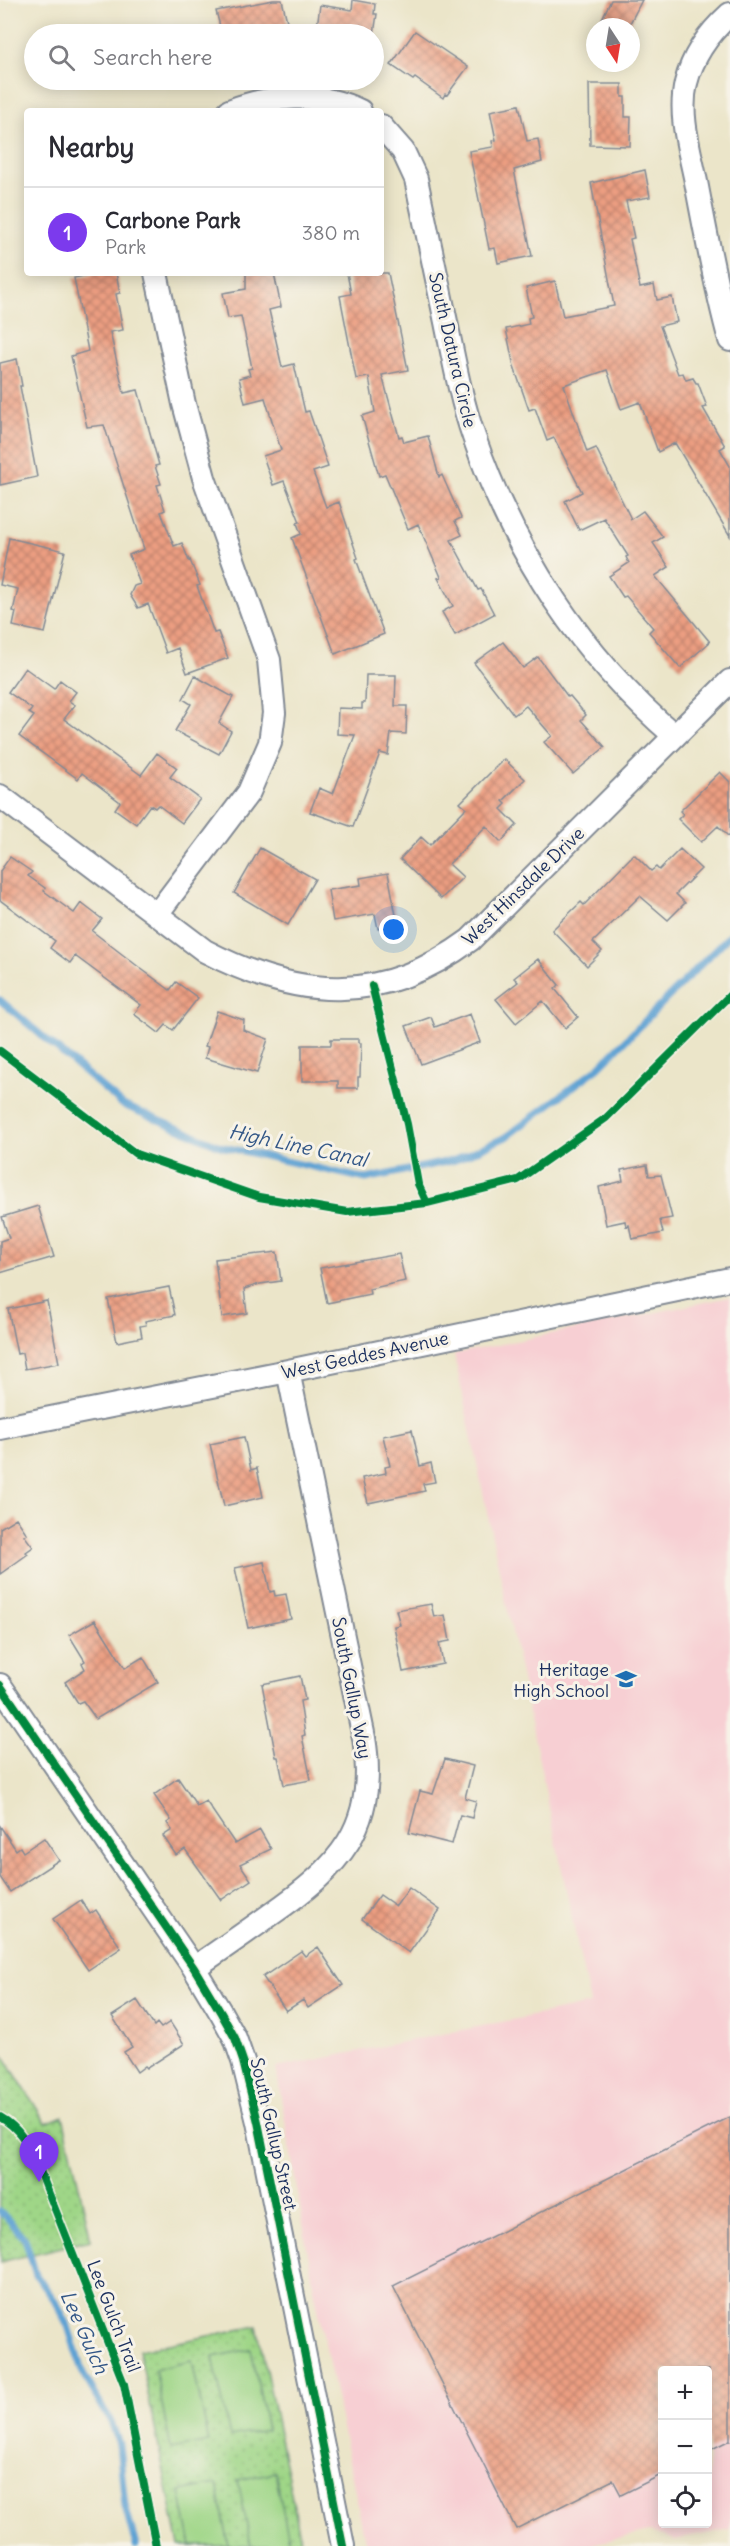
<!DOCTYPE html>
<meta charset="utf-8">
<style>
:root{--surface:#fff;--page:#f2f2f3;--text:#2b2b33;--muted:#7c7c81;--line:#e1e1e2;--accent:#7c3aed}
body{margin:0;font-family:Delius,sans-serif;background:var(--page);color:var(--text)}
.controls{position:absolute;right:18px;bottom:18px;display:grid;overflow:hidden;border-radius:6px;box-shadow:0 3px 15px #0003}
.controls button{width:54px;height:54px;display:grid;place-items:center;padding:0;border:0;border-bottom:2px solid var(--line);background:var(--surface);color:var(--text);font:30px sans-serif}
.compass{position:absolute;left:586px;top:18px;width:54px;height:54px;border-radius:50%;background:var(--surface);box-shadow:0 3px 15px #0003;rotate:168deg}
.you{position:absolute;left:394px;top:930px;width:21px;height:21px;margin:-15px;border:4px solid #fff;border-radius:50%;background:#1a73e8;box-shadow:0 0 0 9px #1a73e833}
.badge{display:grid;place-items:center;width:39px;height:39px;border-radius:50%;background:var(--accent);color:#fff;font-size:20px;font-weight:700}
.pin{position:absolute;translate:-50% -50px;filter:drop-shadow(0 2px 3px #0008)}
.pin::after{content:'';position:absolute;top:32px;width:21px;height:18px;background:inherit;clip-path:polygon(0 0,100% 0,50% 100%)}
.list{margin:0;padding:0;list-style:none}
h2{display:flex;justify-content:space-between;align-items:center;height:78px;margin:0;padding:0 24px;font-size:26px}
h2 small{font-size:20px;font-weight:400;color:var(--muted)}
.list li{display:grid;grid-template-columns:39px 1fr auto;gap:18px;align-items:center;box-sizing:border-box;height:90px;padding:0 24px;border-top:2px solid var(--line)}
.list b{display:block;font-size:22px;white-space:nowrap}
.list p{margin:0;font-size:20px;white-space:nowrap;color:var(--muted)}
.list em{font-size:20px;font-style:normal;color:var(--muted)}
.icon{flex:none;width:33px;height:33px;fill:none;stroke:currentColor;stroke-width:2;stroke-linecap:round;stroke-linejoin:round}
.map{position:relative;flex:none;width:730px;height:2546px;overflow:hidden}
.search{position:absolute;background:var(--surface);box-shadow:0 3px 15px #0003;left:24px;top:24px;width:360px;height:66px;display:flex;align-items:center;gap:15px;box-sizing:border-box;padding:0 21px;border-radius:33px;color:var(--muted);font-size:22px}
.panel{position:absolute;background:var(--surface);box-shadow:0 3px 15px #0003;left:24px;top:108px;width:360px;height:168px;border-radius:6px}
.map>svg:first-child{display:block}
.built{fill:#f7cfd3;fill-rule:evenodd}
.grass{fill:url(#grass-dots);stroke:#5d8272;stroke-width:1.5}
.pitch{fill:#9fd687;stroke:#5d8272;stroke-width:1.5}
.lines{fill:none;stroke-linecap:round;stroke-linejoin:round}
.stream{stroke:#5fa2d3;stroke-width:7}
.building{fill:url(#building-cross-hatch)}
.minor-casing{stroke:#838a94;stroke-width:26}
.minor{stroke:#fff;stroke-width:22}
.cycleway-casing{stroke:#f7f3e8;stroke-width:11}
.cycleway{stroke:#00873e;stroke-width:8}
.labels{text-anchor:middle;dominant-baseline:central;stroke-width:6;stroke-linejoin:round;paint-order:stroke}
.street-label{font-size:18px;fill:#1b2f5e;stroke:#f7f3e8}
.poi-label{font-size:18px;fill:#1b2f5e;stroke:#f7f3e8;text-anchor:end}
.water-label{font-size:20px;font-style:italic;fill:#335787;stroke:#f7f3e8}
</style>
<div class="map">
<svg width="730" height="2546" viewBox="0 0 730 2546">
<defs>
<pattern id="grass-dots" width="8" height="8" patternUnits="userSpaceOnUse" patternTransform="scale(1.5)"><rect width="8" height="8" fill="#9fd687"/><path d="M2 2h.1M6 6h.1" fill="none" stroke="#88b877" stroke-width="1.8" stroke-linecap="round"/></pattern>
<pattern id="building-cross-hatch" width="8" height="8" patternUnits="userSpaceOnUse" patternTransform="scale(1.5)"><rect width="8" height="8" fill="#ec9e81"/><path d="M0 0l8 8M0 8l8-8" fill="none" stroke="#be816d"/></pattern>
</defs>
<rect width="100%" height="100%" fill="#f7f3e8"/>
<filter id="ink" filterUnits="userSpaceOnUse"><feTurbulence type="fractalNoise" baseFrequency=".0167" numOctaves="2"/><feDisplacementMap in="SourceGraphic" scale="12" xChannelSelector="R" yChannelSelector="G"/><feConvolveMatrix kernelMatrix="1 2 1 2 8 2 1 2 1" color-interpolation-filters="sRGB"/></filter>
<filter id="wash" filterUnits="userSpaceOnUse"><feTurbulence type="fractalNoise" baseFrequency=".008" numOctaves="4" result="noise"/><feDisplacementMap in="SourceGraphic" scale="24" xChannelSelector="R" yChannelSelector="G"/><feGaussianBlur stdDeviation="1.35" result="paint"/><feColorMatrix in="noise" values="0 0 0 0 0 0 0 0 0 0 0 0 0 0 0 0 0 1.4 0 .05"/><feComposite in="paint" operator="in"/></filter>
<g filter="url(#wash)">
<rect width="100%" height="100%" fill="#ebe5c9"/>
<!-- built -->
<path class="built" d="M 730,1297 L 730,2529 L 675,2540 L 650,2532 L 581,2546 L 366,2546 L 315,2294 L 276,2068 L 590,2004 L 454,1354 ZM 662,2370 L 708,2370 L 708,2524 L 662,2524 Z"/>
<!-- grass -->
<path class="grass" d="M 0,2050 L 46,2123 L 63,2116 L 91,2240 L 0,2262 Z
M 257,2326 L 302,2546 L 179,2546 L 139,2350 Z"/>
<!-- pitch -->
<path class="pitch" d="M 251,2349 L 267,2430 L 230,2437 L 213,2357 Z
M 192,2361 L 209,2442 L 171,2449 L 155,2369 Z
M 275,2472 L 290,2546 L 251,2546 L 238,2480 Z
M 217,2484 L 229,2546 L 191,2546 L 180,2491 Z"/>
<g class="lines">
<!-- stream -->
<path class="stream" d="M 0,1000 L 123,1105 L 220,1146 L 366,1179 L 455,1160 L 506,1137 L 598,1068 L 730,935
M 0,2211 L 25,2239 L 36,2275 L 56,2302 L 67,2323 L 82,2371 L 112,2424 L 119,2444 L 125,2506 L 136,2546"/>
</g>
<g id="blocks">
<!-- building -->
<path class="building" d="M 273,0 L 282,0 L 290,34 L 222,34 L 216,11 Z
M 353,0 L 375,4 L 374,14 L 377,14 L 374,34 L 316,34 L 320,5 L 352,10 Z
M 611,0 L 642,0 L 628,27 L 598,27 Z
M 415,31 L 468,67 L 447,95 L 445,94 L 443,98 L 415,78 L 413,80 L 391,65 Z
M 589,84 L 622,84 L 622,97 L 625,97 L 625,117 L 631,117 L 630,146 L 590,145 Z
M 519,105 L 527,141 L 538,139 L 542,162 L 514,170 L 532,256 L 498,263 L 495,248 L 489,249 L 469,151 L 493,147 L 492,141 L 496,140 L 490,111 Z
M 645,170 L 650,197 L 626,201 L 634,238 L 630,239 L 640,288 L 654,285 L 657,300 L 672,297 L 677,322 L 660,326 L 678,374 L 683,373 L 686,380 L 693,378 L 696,383 L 698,383 L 707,407 L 703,408 L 725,446 L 720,449 L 730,466 L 730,536 L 675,443 L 658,452 L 640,402 L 621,409 L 607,370 L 564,385 L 587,452 L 596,448 L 631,519 L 643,511 L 663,537 L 653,543 L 669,567 L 655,576 L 710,642 L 680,668 L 649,632 L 653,628 L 626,596 L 623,597 L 609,576 L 629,563 L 626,557 L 628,556 L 604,518 L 579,530 L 565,501 L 582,492 L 554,438 L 547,441 L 535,408 L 529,410 L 514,367 L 506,329 L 529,324 L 528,318 L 532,317 L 526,288 L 555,281 L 563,316 L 614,306 L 591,183 Z
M 97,273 L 116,273 L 120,293 L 116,294 L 123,330 L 110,332 L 124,393 L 138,390 L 159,465 L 155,466 L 161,484 L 157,485 L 165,510 L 161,512 L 174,546 L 182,543 L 189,561 L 190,560 L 200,585 L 197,586 L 214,633 L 218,632 L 228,658 L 187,673 L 178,648 L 166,653 L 148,604 L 138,608 L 130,595 L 134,586 L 140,584 L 129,555 L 144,549 L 104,425 L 87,427 L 71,356 L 88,351 L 74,278 Z
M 246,273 L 274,273 L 281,307 L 269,310 L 282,367 L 294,364 L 305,412 L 309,411 L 328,467 L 313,472 L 326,507 L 339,502 L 358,558 L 356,559 L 384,634 L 335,654 L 292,538 L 301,534 L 297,523 L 300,522 L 284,481 L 273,485 L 263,456 L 281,450 L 265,398 L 245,403 L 239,378 L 250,375 L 248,369 L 252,368 L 241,316 L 228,318 L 223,293 L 246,289 Z
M 347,273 L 388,273 L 408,370 L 382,375 L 399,437 L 402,436 L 404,442 L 428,436 L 439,477 L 442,475 L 461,518 L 455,521 L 462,535 L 451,540 L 478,590 L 481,589 L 494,614 L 455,635 L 442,612 L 453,606 L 438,578 L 441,577 L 418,524 L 408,529 L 385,474 L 379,476 L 362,416 L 375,412 L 369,377 L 356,379 L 340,296 L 351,294 Z
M 17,359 L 22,386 L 20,386 L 37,477 L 0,485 L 0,363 Z
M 9,538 L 65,551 L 45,633 L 13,626 L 16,612 L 13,611 L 18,589 L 0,585 Z
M 503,642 L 523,668 L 538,657 L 568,697 L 570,696 L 586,715 L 581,720 L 605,747 L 573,774 L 544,742 L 552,736 L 526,706 L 514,715 L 474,663 Z
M 25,668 L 54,689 L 60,680 L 76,692 L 69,701 L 75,705 L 64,719 L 141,775 L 157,753 L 177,768 L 170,777 L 200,799 L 182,823 L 158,805 L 155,808 L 150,805 L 136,824 L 115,809 L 120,802 L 82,773 L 78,779 L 19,736 L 34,716 L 29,713 L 32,709 L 8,692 Z
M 366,675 L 396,675 L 395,706 L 407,706 L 406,734 L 391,733 L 388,755 L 380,753 L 353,827 L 310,812 L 319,788 L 333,794 L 355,735 L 337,734 L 338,708 L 362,709 L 362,703 L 365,703 Z
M 195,676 L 233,697 L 219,723 L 231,731 L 219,754 L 175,731 L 191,704 L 183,699 Z
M 504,759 L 525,779 L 503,801 L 506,804 L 501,809 L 517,825 L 501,842 L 486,826 L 449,864 L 463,877 L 441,899 L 400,859 L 421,837 L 430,845 L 466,808 L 460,803 Z
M 720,772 L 730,782 L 730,838 L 718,826 L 701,842 L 678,819 L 683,814 L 680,811 Z
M 260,848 L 315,879 L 288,925 L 234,893 Z
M 680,849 L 701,869 L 676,894 L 685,903 L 668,920 L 640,896 L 593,942 L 602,951 L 587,966 L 552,930 L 581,902 L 584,905 L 634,854 L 651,871 L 656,867 L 659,870 Z
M 10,857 L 32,872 L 28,876 L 45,888 L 44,891 L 74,913 L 81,903 L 102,919 L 92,931 L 140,968 L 170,990 L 176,982 L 198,998 L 173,1030 L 166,1025 L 159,1033 L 134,1014 L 141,1005 L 75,956 L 70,963 L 50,948 L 55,941 L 0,900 L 0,871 Z
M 388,873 L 398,926 L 378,929 L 375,914 L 333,921 L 328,890 L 361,885 L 360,878 Z
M 538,959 L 559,985 L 555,989 L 578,1017 L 565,1028 L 543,1001 L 516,1023 L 496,999 L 518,982 L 514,978 Z
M 217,1011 L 244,1020 L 243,1030 L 268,1039 L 257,1073 L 205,1058 L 208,1047 L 205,1046 Z
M 470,1014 L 480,1042 L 421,1064 L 406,1026 L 431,1017 L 435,1027 Z
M 331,1039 L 359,1039 L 359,1043 L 361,1043 L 360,1077 L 358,1077 L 358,1088 L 338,1088 L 338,1081 L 302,1081 L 302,1045 L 331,1045 Z
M 647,1165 L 649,1176 L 661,1175 L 672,1218 L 660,1220 L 663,1233 L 632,1239 L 629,1225 L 626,1226 L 625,1221 L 606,1225 L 599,1187 L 623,1181 L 621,1170 Z
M 38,1206 L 54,1257 L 0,1273 L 0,1241 L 9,1238 L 2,1217 Z
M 277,1252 L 281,1281 L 260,1284 L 244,1289 L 247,1313 L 222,1317 L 215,1259 Z
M 399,1254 L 405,1281 L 369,1289 L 370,1294 L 327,1303 L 320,1268 Z
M 169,1287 L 175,1315 L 145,1321 L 146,1325 L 140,1326 L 142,1337 L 117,1342 L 108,1299 Z
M 47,1301 L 59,1363 L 25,1369 L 22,1353 L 17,1354 L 8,1309 Z
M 412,1430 L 420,1466 L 431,1463 L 435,1482 L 423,1484 L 425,1491 L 368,1503 L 362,1478 L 386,1473 L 385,1467 L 390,1466 L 383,1436 Z
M 244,1437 L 251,1470 L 257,1468 L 263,1497 L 224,1506 L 210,1444 Z
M 16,1518 L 27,1534 L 24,1535 L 33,1547 L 26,1552 L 28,1554 L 0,1574 L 0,1528 Z
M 264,1562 L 270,1592 L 274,1591 L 275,1596 L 286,1594 L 291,1619 L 248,1628 L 235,1568 Z
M 431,1604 L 434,1617 L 445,1615 L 450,1641 L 439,1643 L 443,1664 L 403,1672 L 394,1626 L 400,1625 L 396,1610 Z
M 95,1620 L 125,1668 L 143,1657 L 158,1682 L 96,1719 L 83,1701 L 78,1703 L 65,1682 L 85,1669 L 82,1663 L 85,1661 L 69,1635 Z
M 300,1676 L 305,1700 L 300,1701 L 305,1735 L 302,1736 L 311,1780 L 284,1785 L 278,1757 L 276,1757 L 262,1684 Z
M 445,1759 L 473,1766 L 465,1798 L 476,1801 L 472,1818 L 460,1815 L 452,1844 L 409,1833 L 420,1791 L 433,1794 Z
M 178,1778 L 197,1806 L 206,1801 L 235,1844 L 260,1830 L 271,1849 L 240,1864 L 251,1880 L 221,1900 L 185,1849 L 176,1855 L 163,1836 L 172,1830 L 167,1823 L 171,1820 L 154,1795 Z
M 0,1826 L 16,1850 L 20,1847 L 23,1852 L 44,1838 L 59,1860 L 10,1892 L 0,1877 Z
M 409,1888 L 440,1910 L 409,1953 L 362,1919 L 380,1895 L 396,1906 Z
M 81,1900 L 90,1914 L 96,1910 L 121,1948 L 88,1970 L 53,1919 Z
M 318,1947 L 343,1985 L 308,2008 L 303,2000 L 286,2011 L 263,1977 L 301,1951 L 305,1956 Z
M 137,2000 L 154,2026 L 157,2023 L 161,2028 L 170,2022 L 184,2044 L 147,2068 L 145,2066 L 137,2072 L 124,2052 L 132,2047 L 112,2016 Z
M 730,2117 L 730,2440 L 708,2451 L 708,2370 L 663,2370 L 663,2474 L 621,2495 L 613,2480 L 516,2529 L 393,2286 Z"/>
</g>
</g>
<g filter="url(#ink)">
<use href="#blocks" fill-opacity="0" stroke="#838a94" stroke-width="1.5"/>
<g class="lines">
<defs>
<path id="minor" d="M 730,14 C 709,33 693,54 686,83 C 678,117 691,154 697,187 C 707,239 716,290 730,340
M 229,111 C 270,95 320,91 360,111
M 381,126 L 403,151 L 416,179 C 426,227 436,274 446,322 C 454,361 461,400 474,437 C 514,553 582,657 675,736
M 156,273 L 184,404 L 204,478 L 269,660 L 274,713 L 270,743 L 249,792 L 157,914
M 0,796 L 205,951 C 299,1000 382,1005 470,940 L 730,681
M 0,1428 L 288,1371 L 730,1279
M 0,1685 L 194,1968 L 221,2013 L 235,2038 L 243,2061 L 258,2122 L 343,2546
M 194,1968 C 219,1951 245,1933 270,1915 C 338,1868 379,1827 364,1738 L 288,1371"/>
</defs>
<!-- minor casing -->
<use href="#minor" class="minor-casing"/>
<!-- minor -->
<use href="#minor" class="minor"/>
<defs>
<path id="cycleway" d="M 372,986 L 407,1124 L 418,1184 L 427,1203
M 0,1051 L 136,1154 L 259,1197 L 347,1212 L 427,1203 L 518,1180 L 606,1118 L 730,995
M 0,1685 L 194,1968 L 221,2013 L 235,2038 L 243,2061 L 258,2122 L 343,2546
M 0,2117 C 21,2129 28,2145 38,2166 L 124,2384 L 156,2546"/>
</defs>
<!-- cycleway casing -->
<use href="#cycleway" class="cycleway-casing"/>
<!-- cycleway -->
<use href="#cycleway" class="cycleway"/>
</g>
</g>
<!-- icons -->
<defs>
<symbol id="school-bare" viewBox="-9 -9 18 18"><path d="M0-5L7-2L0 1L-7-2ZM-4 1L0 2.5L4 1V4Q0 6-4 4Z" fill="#1f6fb2" stroke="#f7f3e8" stroke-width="2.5" paint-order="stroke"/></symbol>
</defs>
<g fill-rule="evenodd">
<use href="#school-bare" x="611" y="1664" width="30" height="30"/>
</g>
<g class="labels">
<!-- street labels -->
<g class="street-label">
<text transform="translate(453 350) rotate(77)">South Datura Circle</text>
<text transform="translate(523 886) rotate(-44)">West Hinsdale Drive</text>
<text transform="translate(365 1355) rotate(-12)">West Geddes Avenue</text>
<text transform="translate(352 1688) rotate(79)">South Gallup Way</text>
<text transform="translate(274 2134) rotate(77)">South Gallup Street</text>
<text transform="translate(114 2316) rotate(69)">Lee Gulch Trail</text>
</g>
<!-- poi labels -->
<g class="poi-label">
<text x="609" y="1669">Heritage<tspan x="609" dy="21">High School</tspan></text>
</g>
<!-- water labels -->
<g class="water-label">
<text transform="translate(298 1145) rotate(12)">High Line Canal</text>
<text transform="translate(85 2332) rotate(66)">Lee Gulch</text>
</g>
</g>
</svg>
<div class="controls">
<button>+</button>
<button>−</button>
<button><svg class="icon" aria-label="locate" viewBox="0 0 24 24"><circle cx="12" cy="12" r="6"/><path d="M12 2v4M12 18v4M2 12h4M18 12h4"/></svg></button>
</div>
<svg class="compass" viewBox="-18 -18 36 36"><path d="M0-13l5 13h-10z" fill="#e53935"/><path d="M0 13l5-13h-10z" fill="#7c7c81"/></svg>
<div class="you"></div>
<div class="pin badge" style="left:39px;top:2182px">1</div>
<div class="search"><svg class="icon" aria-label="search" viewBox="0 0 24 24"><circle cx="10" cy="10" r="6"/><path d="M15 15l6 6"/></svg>Search here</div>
<section class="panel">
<h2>Nearby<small></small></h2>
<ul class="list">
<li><span class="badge">1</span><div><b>Carbone Park</b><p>Park</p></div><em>380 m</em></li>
</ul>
</section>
</div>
